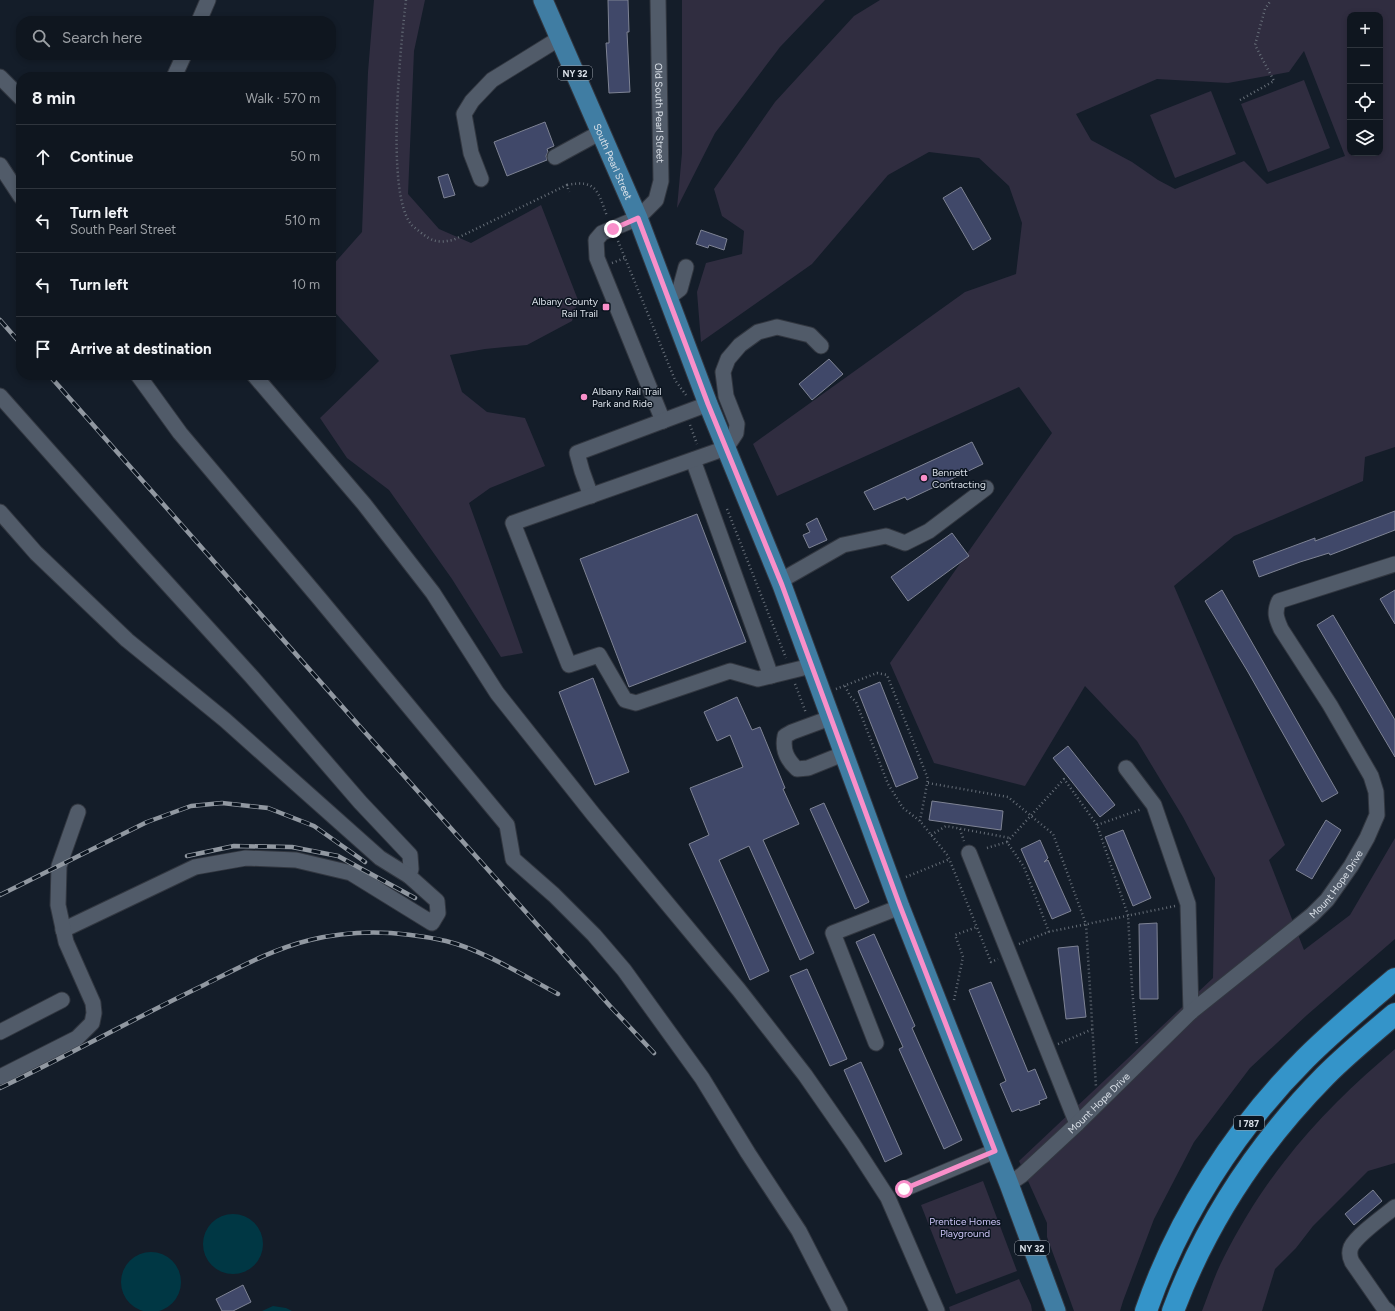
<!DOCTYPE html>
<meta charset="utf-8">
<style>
:root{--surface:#0f161f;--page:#181f28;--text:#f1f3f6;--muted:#9b9fa4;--line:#2f353d}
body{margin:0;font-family:Figtree,sans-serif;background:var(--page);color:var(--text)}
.controls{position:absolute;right:12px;top:12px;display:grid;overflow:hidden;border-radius:8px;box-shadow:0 2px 6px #0003}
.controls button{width:36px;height:36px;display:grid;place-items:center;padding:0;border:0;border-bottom:1px solid var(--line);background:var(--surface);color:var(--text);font:20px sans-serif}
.stop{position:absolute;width:12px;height:12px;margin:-9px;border:3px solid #f98fca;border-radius:50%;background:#fff}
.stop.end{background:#f98fca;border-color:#fff;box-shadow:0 1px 4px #0008}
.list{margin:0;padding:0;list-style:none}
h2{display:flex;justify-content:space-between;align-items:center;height:52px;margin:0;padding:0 16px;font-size:17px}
h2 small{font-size:13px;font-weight:400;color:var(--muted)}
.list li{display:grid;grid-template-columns:26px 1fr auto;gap:12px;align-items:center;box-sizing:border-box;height:64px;padding:0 16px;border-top:1px solid var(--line)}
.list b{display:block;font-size:15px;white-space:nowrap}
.list p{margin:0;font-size:13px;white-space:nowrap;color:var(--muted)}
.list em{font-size:13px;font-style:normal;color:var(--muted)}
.icon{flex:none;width:22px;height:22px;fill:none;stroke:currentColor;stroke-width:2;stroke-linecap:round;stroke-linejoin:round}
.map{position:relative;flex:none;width:1395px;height:1311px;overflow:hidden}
.search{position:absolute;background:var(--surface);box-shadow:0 2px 6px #0003;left:16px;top:16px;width:320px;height:44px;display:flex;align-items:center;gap:10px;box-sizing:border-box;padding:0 14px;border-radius:16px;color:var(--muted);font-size:15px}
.panel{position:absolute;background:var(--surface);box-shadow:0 2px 6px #0003;left:16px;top:72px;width:320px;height:308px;border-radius:16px}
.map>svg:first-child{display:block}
.green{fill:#302d40;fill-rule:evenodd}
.water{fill:#003744}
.building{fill:#404869;stroke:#7e8394}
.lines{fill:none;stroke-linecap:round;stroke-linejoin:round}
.minor-casing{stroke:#323740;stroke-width:17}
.major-casing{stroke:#323740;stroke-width:21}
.highway-casing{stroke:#323740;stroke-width:24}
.path{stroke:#666e78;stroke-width:2.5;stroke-dasharray:1 3;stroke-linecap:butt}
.minor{stroke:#515b69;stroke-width:15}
.major{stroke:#407da3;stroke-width:19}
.highway{stroke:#3494c9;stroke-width:22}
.rail-casing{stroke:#9198a1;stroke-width:4.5}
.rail{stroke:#0b141f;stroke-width:3;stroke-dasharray:9;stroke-linecap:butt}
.route{stroke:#f98fca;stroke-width:5}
.poi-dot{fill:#f98fca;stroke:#0b141f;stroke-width:1.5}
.labels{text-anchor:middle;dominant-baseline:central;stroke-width:3;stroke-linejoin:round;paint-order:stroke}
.shield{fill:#0b141f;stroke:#9ca3ac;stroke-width:1}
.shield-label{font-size:9px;font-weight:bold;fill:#dae0e8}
.street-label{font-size:10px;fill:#dae0e8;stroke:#0b141f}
.poi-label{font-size:10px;fill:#dae0e8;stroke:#0b141f;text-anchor:start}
.park-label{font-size:10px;fill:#ccc4f6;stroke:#0b141f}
</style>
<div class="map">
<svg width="1395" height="1311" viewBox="0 0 1395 1311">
<rect width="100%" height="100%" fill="#141d29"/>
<!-- green -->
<path class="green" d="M 374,0 L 425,0 L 414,51 L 408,194 L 439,229 L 471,243 L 541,205 L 578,300 L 572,321 L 527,345 L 485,349 L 450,355 L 462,392 L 487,412 L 525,418 L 545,466 L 490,488 L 469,503 L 523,653 L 501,657 L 452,579 L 389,490 L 347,458 L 320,418 L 379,361 L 331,308 L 331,267 L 362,232 L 368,72 Z
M 682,0 L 825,0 L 780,47 L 715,133 L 677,208 L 682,153 Z
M 880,0 L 1395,0 L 1395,447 L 1365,457 L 1363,481 L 1234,536 L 1174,586 L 1285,845 L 1269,860 L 1304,950 L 1350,915 L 1395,838 L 1395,939 L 1307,1015 L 1250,1068 L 1194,1142 L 1154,1219 L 1123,1301 L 1120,1311 L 1074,1311 L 1047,1237 L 1047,1223 L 1019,1161 L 1213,978 L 1215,878 L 1183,817 L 1137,741 L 1085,686 L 1025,786 L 934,763 L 890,663 L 1052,433 L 1019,387 L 777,496 L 753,444 L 965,292 L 1016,274 L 1022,223 L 1009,186 L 979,158 L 929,152 L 888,175 L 812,264 L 701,342 L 697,292 L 706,263 L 742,254 L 744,231 L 722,216 L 714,189 L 775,102 L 854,16 ZM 1350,15 L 1380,15 L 1380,153 L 1350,153 ZM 1304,51 L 1345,156 L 1267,184 L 1244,161 L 1175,189 L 1158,180 L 1132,162 L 1091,140 L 1076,114 L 1157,79 L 1228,83 L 1289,72 Z
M 1304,80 L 1330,148 L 1268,172 L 1241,104 Z
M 1211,91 L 1236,154 L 1175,178 L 1150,115 Z
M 1395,1049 L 1395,1163 L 1368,1171 L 1313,1226 L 1296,1248 L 1275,1269 L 1262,1311 L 1202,1311 C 1209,1293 1215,1274 1224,1257 C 1241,1224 1261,1191 1284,1162 C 1316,1120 1355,1083 1395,1049 Z
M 983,1181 L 1017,1271 L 956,1294 L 921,1205 Z
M 1019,1279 L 1031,1305 L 1032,1311 L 950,1311 L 949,1307 Z"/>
<!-- water -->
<path class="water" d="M203 1244a30 30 0 1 1 60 0a30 30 0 1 1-60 0Z
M121 1282a30 30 0 1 1 60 0a30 30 0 1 1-60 0Z
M 273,1306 L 286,1308 L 292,1311 L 262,1311 Z"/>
<!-- building -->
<path class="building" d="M 608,0 L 628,0 L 629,32 L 627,32 L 630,92 L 609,93 L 606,43 L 609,43 Z
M 545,122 L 554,146 L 547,149 L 548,152 L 546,156 L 547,160 L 507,176 L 494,142 Z
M 448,174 L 455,195 L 444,198 L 438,177 Z
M 961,187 L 991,239 L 973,250 L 943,198 Z
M 701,230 L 727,239 L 724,250 L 709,245 L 708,248 L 696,244 Z
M 829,359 L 843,374 L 812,400 L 799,384 Z
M 972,442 L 983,464 L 907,500 L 905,497 L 874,510 L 864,492 Z
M 1395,511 L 1395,530 L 1330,555 L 1329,553 L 1300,562 L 1259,577 L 1253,561 L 1315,538 L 1315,541 Z
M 697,514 L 746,642 L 629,687 L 580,559 Z
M 817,518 L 827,540 L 809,548 L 803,535 L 810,532 L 806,524 Z
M 952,533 L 969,556 L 908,601 L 891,577 Z
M 1222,590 L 1338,793 L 1322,802 L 1248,672 L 1205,601 Z
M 1395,590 L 1395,624 L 1380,599 Z
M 1333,615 L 1395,720 L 1395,757 L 1317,625 Z
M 593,678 L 629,772 L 595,785 L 559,692 Z
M 880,682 L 918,778 L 896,787 L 858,691 Z
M 737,697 L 752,730 L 760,727 L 785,788 L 783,789 L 799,824 L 763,840 L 814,953 L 800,960 L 749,846 L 719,860 L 769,971 L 750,980 L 689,844 L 709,835 L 690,788 L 743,767 L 730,735 L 717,741 L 704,712 Z
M 1068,746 L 1115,805 L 1100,817 L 1053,758 Z
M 932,801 L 1003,811 L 1001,830 L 929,820 Z
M 824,803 L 869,902 L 855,909 L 810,809 Z
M 1326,820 L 1341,830 L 1312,879 L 1296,870 Z
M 1123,830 L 1151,898 L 1133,906 L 1105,837 Z
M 1040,840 L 1048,858 L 1044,862 L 1048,860 L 1071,911 L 1052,919 L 1021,849 Z
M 1157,923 L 1158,999 L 1140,999 L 1139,924 Z
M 874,934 L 915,1026 L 912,1028 L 962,1140 L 944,1149 L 899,1049 L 903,1047 L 856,942 Z
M 1078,946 L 1086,1017 L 1066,1019 L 1058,948 Z
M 807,969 L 847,1059 L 830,1066 L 790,976 Z
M 991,982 L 1028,1072 L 1035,1069 L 1047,1098 L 1039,1101 L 1040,1104 L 1020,1111 L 1019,1109 L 1012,1112 L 1000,1084 L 1006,1081 L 969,990 Z
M 861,1062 L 902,1154 L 885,1162 L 844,1070 Z
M 1373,1190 L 1382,1201 L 1354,1225 L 1345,1214 Z
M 243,1285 L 251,1302 L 233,1311 L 222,1311 L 216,1299 Z"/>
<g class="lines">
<defs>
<g id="minor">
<path id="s1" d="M 658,0 L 661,181 L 656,200 L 638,218 L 602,233 L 596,240 L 597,258 L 663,421"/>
<path d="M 199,21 L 208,0"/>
<path d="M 0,77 L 21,98"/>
<path d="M 174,77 L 184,55"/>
<path d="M 555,157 L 601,132"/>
<path d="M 0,165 L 21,197"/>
<path d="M 481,179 L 471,153 L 464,114 L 472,101 L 492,80 L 560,38"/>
<path d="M 668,298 L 680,289 L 686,267"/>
<path d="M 138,375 L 180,433 L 319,598 L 507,825 L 513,859 L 554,895 L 594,935 L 624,970 L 702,1078 L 748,1153 L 799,1231 L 840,1311"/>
<path d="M 254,375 L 364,504 L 433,593 L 497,693 L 593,814 L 739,990 L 805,1075 L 853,1144 L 888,1198 L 937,1311"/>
<path d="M 0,396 L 144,558 L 252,677 L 360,802 L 410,855 L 411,869 L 409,876 L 437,901 L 438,913 L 432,923 L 351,873 L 296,860 L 246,858 L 195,867 L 63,930"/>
<path d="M 693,460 L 771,676"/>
<path d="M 591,496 L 582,471 L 577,453 L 708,404"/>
<path d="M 0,512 L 36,553 L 127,640 L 225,720 L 380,858 L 409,876"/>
<path d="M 780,581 L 843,545 L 886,536 L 905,543 L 929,531 L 986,488"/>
<path d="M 811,666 L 758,679 L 730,671 L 636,703 L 625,700 L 599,655 L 569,665 L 513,523 L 726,448 L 736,433 L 737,424 L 726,396 L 723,372 L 728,359 L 740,345 L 758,332 L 777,327 L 810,335 L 821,346"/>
<path d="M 830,718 L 792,732 L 785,736 C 782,750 787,760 797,769 L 808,768 L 843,754"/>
<path d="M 1126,768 L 1154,805 L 1188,904 L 1191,1012"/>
<path d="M 969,853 L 1077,1124"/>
<path d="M 0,1032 L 62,1000"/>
<path d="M 876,1043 L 833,933 L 900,907"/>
<path d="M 0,1077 L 77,1038 L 92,1023 L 94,1013 L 93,1003 L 66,942 L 58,905 L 59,866 L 78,812"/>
<path id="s2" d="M 1009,1184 L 1022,1175 L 1077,1124 L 1191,1012 L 1312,915 L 1327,900 L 1351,866 L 1367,838 L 1377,815 L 1376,792 L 1371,776 L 1330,705 L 1281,629 C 1276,618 1274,612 1279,601 L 1395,564"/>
<path d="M 904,1189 L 995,1151"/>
<path d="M 1388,1311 L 1384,1308 L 1352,1262 C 1350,1258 1349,1252 1351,1247 C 1357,1235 1384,1216 1395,1207"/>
</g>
<g id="major">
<path id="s3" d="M 543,0 L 638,218 L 708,404 L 782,585 L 900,907 L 1009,1184 L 1056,1311"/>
</g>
<path id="highway" d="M 1146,1311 C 1178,1218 1235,1129 1305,1059 C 1333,1031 1364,1005 1395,979
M 1173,1311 C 1206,1223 1259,1143 1325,1076 C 1347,1054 1371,1034 1395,1014"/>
</defs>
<!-- minor casing -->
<use href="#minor" class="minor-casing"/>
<!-- major casing -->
<use href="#major" class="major-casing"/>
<!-- highway casing -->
<use href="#highway" class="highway-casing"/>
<!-- path -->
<path class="path" d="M 406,0 C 401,43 385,192 411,224 C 413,227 417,229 420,232 C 433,242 438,243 453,240 L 567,185 L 569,192
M 1240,100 L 1274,81 L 1255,45 L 1265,9 L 1271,0
M 567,185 C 597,179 598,192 607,216
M 618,241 L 675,380 L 686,395
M 612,263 L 625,258
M 690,425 L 697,444
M 727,509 L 786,658
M 795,684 L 806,713
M 845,686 L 850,696 L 856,702 L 888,784 L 903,808 L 920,821 L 948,856 L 991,962 L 998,959
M 836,689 L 877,673 L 887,675 L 928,779 L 920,821
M 928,783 L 1008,797 L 1053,834 L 1086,924 L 1096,1087
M 1097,825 L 1142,809
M 960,829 L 964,841
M 931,835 L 946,826 L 1010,838
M 987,848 L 1007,842
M 906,877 L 950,859
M 1049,932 L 1024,867 L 1007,842 L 1064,779 L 1097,825 L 1128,915 L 1132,987 L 1137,1046
M 1019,944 L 1048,932 L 1175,906
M 954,1000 L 963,957 L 955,935 L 977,927
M 1058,1044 L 1093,1029"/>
<!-- minor -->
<use href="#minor" class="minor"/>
<!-- major -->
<use href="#major" class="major"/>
<!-- highway -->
<use href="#highway" class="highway"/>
<defs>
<path id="rail" d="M 0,320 L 21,344
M 49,375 L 363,730 L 610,1006 L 654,1053
M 187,856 L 234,846 L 292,847 L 338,856 L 415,898
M 0,895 L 147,822 L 191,806 L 222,803 L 268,808 L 314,826 L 365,862
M 0,1088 C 69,1055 135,1018 204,985 C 238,968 273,949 310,940 C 354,929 402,931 446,941 C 483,950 524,976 558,994"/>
</defs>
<!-- rail casing -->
<use href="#rail" class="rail-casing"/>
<!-- rail -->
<use href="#rail" class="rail"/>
</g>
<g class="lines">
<!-- route -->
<path class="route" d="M 613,229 L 638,218 L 708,404 L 782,585 L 900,906 L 995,1151 L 904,1189"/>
</g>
<!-- markers -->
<g class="poi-dot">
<rect x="602" y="303" width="8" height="8" rx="2"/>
<circle cx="584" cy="397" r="4"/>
<circle cx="924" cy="478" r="4"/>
</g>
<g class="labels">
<!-- shield labels -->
<g class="shield">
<rect x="558" y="66" width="34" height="14" rx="3"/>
<rect x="1234" y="1116" width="30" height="14" rx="3"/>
<rect x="1015" y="1241" width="34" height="14" rx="3"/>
</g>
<g class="shield-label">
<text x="575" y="73">NY 32</text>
<text x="1249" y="1123">I 787</text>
<text x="1032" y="1248">NY 32</text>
</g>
<!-- street labels -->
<g class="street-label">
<text stroke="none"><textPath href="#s1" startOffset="113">Old South Pearl Street</textPath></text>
<text stroke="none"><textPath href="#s3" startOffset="176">South Pearl Street</textPath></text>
<text stroke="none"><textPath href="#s2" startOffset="445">Mount Hope Drive</textPath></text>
<text stroke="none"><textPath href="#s2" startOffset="121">Mount Hope Drive</textPath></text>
</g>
<!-- poi labels -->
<g class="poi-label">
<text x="598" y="301" text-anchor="end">Albany County<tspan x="598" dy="12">Rail Trail</tspan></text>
<text x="592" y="391">Albany Rail Trail<tspan x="592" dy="12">Park and Ride</tspan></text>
<text x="932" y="472">Bennett<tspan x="932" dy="12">Contracting</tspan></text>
</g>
<!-- park labels -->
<g class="park-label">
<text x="965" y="1221">Prentice Homes<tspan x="965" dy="12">Playground</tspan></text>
</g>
</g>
</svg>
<div class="controls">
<button>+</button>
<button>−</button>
<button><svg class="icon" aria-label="locate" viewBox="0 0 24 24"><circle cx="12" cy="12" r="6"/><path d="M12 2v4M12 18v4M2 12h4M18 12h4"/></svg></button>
<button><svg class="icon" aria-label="layers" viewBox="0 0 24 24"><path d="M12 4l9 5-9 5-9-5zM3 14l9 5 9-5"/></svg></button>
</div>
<div class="stop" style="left:904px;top:1189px"></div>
<div class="stop end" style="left:613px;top:229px"></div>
<div class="search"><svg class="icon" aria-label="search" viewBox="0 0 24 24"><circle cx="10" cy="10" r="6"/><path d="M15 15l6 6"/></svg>Search here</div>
<section class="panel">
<h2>8 min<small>Walk · 570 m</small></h2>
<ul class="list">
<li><svg class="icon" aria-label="ahead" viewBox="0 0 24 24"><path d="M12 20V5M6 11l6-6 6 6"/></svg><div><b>Continue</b></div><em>50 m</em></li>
<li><svg class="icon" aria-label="left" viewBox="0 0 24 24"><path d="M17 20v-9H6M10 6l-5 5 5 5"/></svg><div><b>Turn left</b><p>South Pearl Street</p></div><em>510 m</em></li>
<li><svg class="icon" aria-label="left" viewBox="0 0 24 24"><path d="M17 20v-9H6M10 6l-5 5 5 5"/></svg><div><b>Turn left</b></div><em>10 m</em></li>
<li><svg class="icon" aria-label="arrive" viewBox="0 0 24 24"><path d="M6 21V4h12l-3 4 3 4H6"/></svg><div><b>Arrive at destination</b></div></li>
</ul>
</section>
</div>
